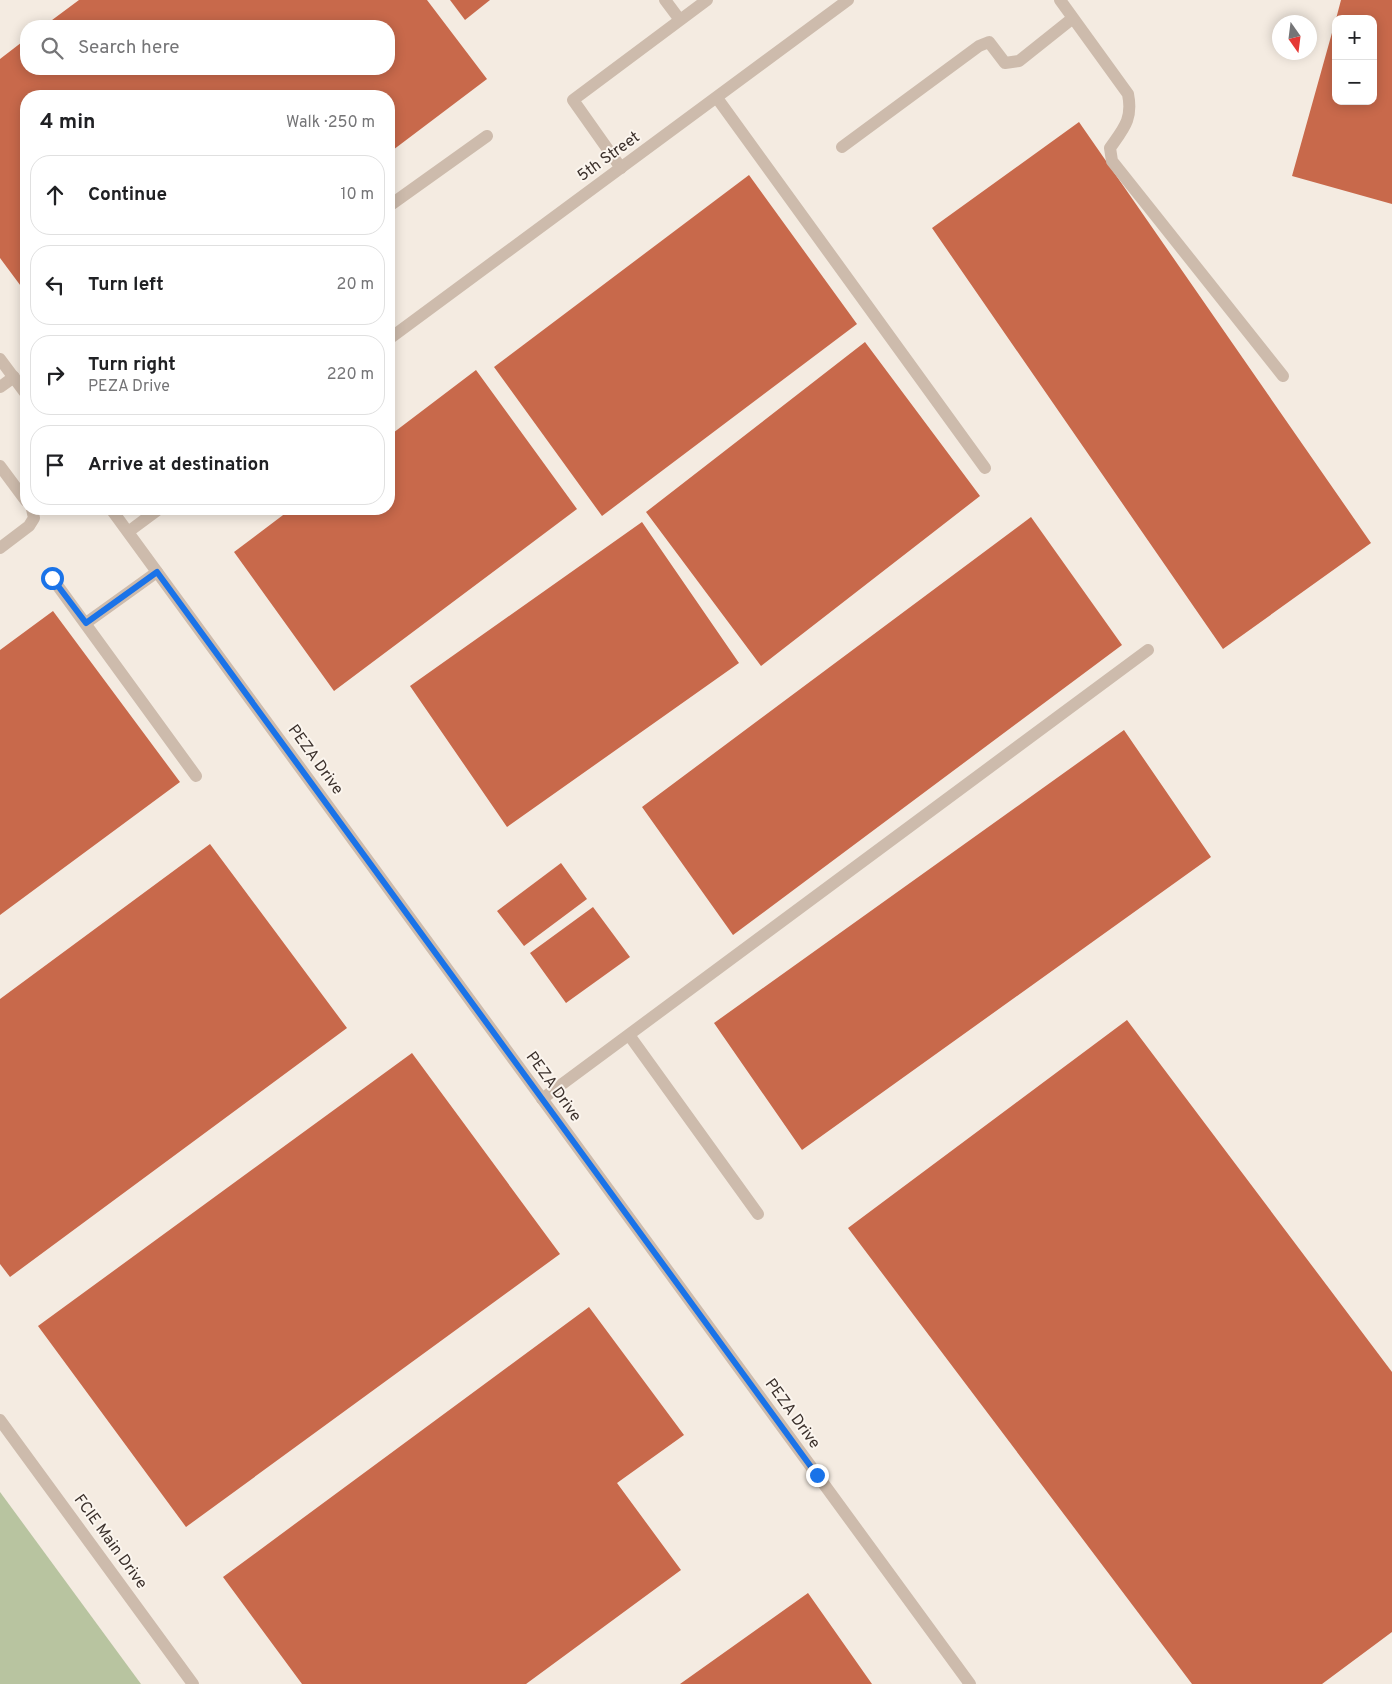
<!DOCTYPE html>
<meta charset="utf-8">
<style>
:root{--surface:#fff;--page:#f2f2f2;--text:#202124;--muted:#757577;--line:#e0e0e0}
body{margin:0;font-family:Overpass,sans-serif;background:var(--page);color:var(--text)}
.controls{position:absolute;right:15px;top:15px;display:grid;overflow:hidden;border-radius:10px;box-shadow:0 2px 12px #0003}
.controls button{width:45px;height:45px;display:grid;place-items:center;padding:0;border:0;border-bottom:1px solid var(--line);background:var(--surface);color:var(--text);font:25px sans-serif}
.compass{position:absolute;left:1272px;top:15px;width:45px;height:45px;border-radius:50%;background:var(--surface);box-shadow:0 2px 12px #0003;rotate:166deg}
.stop{position:absolute;width:15px;height:15px;margin:-11px;border:4px solid #1a73e8;border-radius:50%;background:#fff}
.stop.end{background:#1a73e8;border-color:#fff;box-shadow:0 1px 5px #0008}
.list{margin:0;padding:0;list-style:none}
h2{display:flex;justify-content:space-between;align-items:center;height:65px;margin:0;padding:0 20px;font-size:21px}
h2 small{font-size:16px;font-weight:400;color:var(--muted)}
.list li{display:grid;grid-template-columns:32px 1fr auto;gap:15px;align-items:center;box-sizing:border-box;height:80px;margin:0 10px 10px;padding:0 10px;border:1px solid var(--line);border-radius:20px}
.list b{display:block;font-size:19px;white-space:nowrap}
.list p{margin:0;font-size:16px;white-space:nowrap;color:var(--muted)}
.list em{font-size:16px;font-style:normal;color:var(--muted)}
.icon{flex:none;width:28px;height:28px;fill:none;stroke:currentColor;stroke-width:2;stroke-linecap:round;stroke-linejoin:round}
.map{position:relative;flex:none;width:1392px;height:1684px;overflow:hidden}
.search{position:absolute;background:var(--surface);box-shadow:0 2px 12px #0003;left:20px;top:20px;width:375px;height:55px;display:flex;align-items:center;gap:12px;box-sizing:border-box;padding:0 18px;border-radius:20px;color:var(--muted);font-size:19px}
.panel{position:absolute;background:var(--surface);box-shadow:0 2px 12px #0003;left:20px;top:90px;width:375px;height:425px;border-radius:20px}
.map>svg:first-child{display:block}
.green{fill:#b8c4a0}
.building{fill:#c8694b}
.lines{fill:none;stroke-linecap:round;stroke-linejoin:round}
.service{stroke:#cdbbac;stroke-width:12}
.minor{stroke:#cdbbac;stroke-width:12}
.route{stroke:#1a73e8;stroke-width:6}
.labels{text-anchor:middle;dominant-baseline:central;stroke-width:4;stroke-linejoin:round;paint-order:stroke}
.street-label{font-size:16px;fill:#3b302b;stroke:#fbf5ee}
</style>
<div class="map">
<svg width="1392" height="1684" viewBox="0 0 1392 1684">
<rect width="100%" height="100%" fill="#f4ebe1"/>
<!-- green -->
<path class="green" d="M 0,1492 L 141,1684 L 0,1684 Z"/>
<!-- building -->
<path class="building" d="M 79,0 L 427,0 L 487,79 L 389,153 L 389,96 L 26,96 L 26,293 L 0,258 L 0,59 L 26,39 L 26,69 L 389,69 L 389,26 L 44,26 Z
M 450,0 L 490,0 L 465,20 Z
M 1341,0 L 1392,0 L 1392,204 L 1292,176 L 1335,22 L 1336,101 L 1373,101 L 1373,19 L 1336,19 Z
M 1079,122 L 1371,543 L 1223,649 L 932,228 Z
M 749,175 L 857,324 L 602,516 L 494,367 Z
M 865,342 L 980,496 L 761,666 L 646,512 Z
M 476,370 L 577,509 L 334,691 L 234,552 L 291,509 L 389,509 L 389,436 Z
M 1031,517 L 1122,645 L 733,935 L 642,807 Z
M 642,522 L 739,663 L 507,827 L 410,686 Z
M 53,611 L 180,782 L 0,915 L 0,650 Z
M 1124,730 L 1211,857 L 802,1150 L 714,1023 Z
M 210,844 L 347,1028 L 10,1277 L 0,1264 L 0,999 Z
M 561,863 L 587,899 L 524,946 L 497,911 Z
M 593,907 L 630,957 L 566,1003 L 530,953 Z
M 1127,1020 L 1392,1372 L 1392,1632 L 1322,1684 L 1192,1684 L 848,1228 Z
M 412,1053 L 560,1254 L 186,1527 L 38,1326 Z
M 589,1307 L 684,1435 L 617,1483 L 681,1570 L 526,1684 L 302,1684 L 223,1577 Z
M 808,1593 L 872,1684 L 680,1684 Z"/>
<g class="lines">
<!-- service -->
<path class="service" d="M 665,0 L 680,20
M 1060,0 L 1128,94 C 1133,119 1124,128 1110,148 L 1112,161 L 1283,376
M 717,98 L 985,468
M 842,147 L 979,46 L 989,42 L 1005,63 L 1019,61 L 1073,18
M 621,168 L 573,100 L 707,0
M 389,206 L 487,136
M 0,387 L 14,377
M 0,466 L 26,501
M 0,548 L 29,526 L 34,518 L 32,509
M 52,578 L 196,776
M 86,623 L 157,572
M 629,1035 L 758,1214
M 542,1099 L 1148,650"/>
<!-- minor -->
<path class="minor" d="M 389,339 L 848,0
M 0,359 L 26,394
M 111,509 L 970,1684
M 128,532 L 159,509
M 0,1420 L 193,1684"/>
</g>
<g class="lines">
<!-- route -->
<path class="route" d="M 52,578 L 86,623 L 157,572 L 817,1475"/>
</g>
<g class="labels">
<!-- street labels -->
<g class="street-label">
<text transform="translate(609 157) rotate(-36)">5th Street</text>
<text transform="translate(315 760) rotate(54)">PEZA Drive</text>
<text transform="translate(553 1087) rotate(54)">PEZA Drive</text>
<text transform="translate(792 1414) rotate(54)">PEZA Drive</text>
<text transform="translate(110 1542) rotate(54)">FCIE Main Drive</text>
</g>
</g>
</svg>
<div class="controls">
<button>+</button>
<button>−</button>
</div>
<svg class="compass" viewBox="-18 -18 36 36"><path d="M0-13l5 13h-10z" fill="#e53935"/><path d="M0 13l5-13h-10z" fill="#757577"/></svg>
<div class="stop" style="left:52px;top:578px"></div>
<div class="stop end" style="left:817px;top:1475px"></div>
<div class="search"><svg class="icon" aria-label="search" viewBox="0 0 24 24"><circle cx="10" cy="10" r="6"/><path d="M15 15l6 6"/></svg>Search here</div>
<section class="panel">
<h2>4 min<small>Walk · 250 m</small></h2>
<ul class="list">
<li><svg class="icon" aria-label="ahead" viewBox="0 0 24 24"><path d="M12 20V5M6 11l6-6 6 6"/></svg><div><b>Continue</b></div><em>10 m</em></li>
<li><svg class="icon" aria-label="left" viewBox="0 0 24 24"><path d="M17 20v-9H6M10 6l-5 5 5 5"/></svg><div><b>Turn left</b></div><em>20 m</em></li>
<li><svg class="icon" aria-label="right" viewBox="0 0 24 24"><path d="M7 20v-9h11M14 6l5 5-5 5"/></svg><div><b>Turn right</b><p>PEZA Drive</p></div><em>220 m</em></li>
<li><svg class="icon" aria-label="arrive" viewBox="0 0 24 24"><path d="M6 21V4h12l-3 4 3 4H6"/></svg><div><b>Arrive at destination</b></div></li>
</ul>
</section>
</div>
